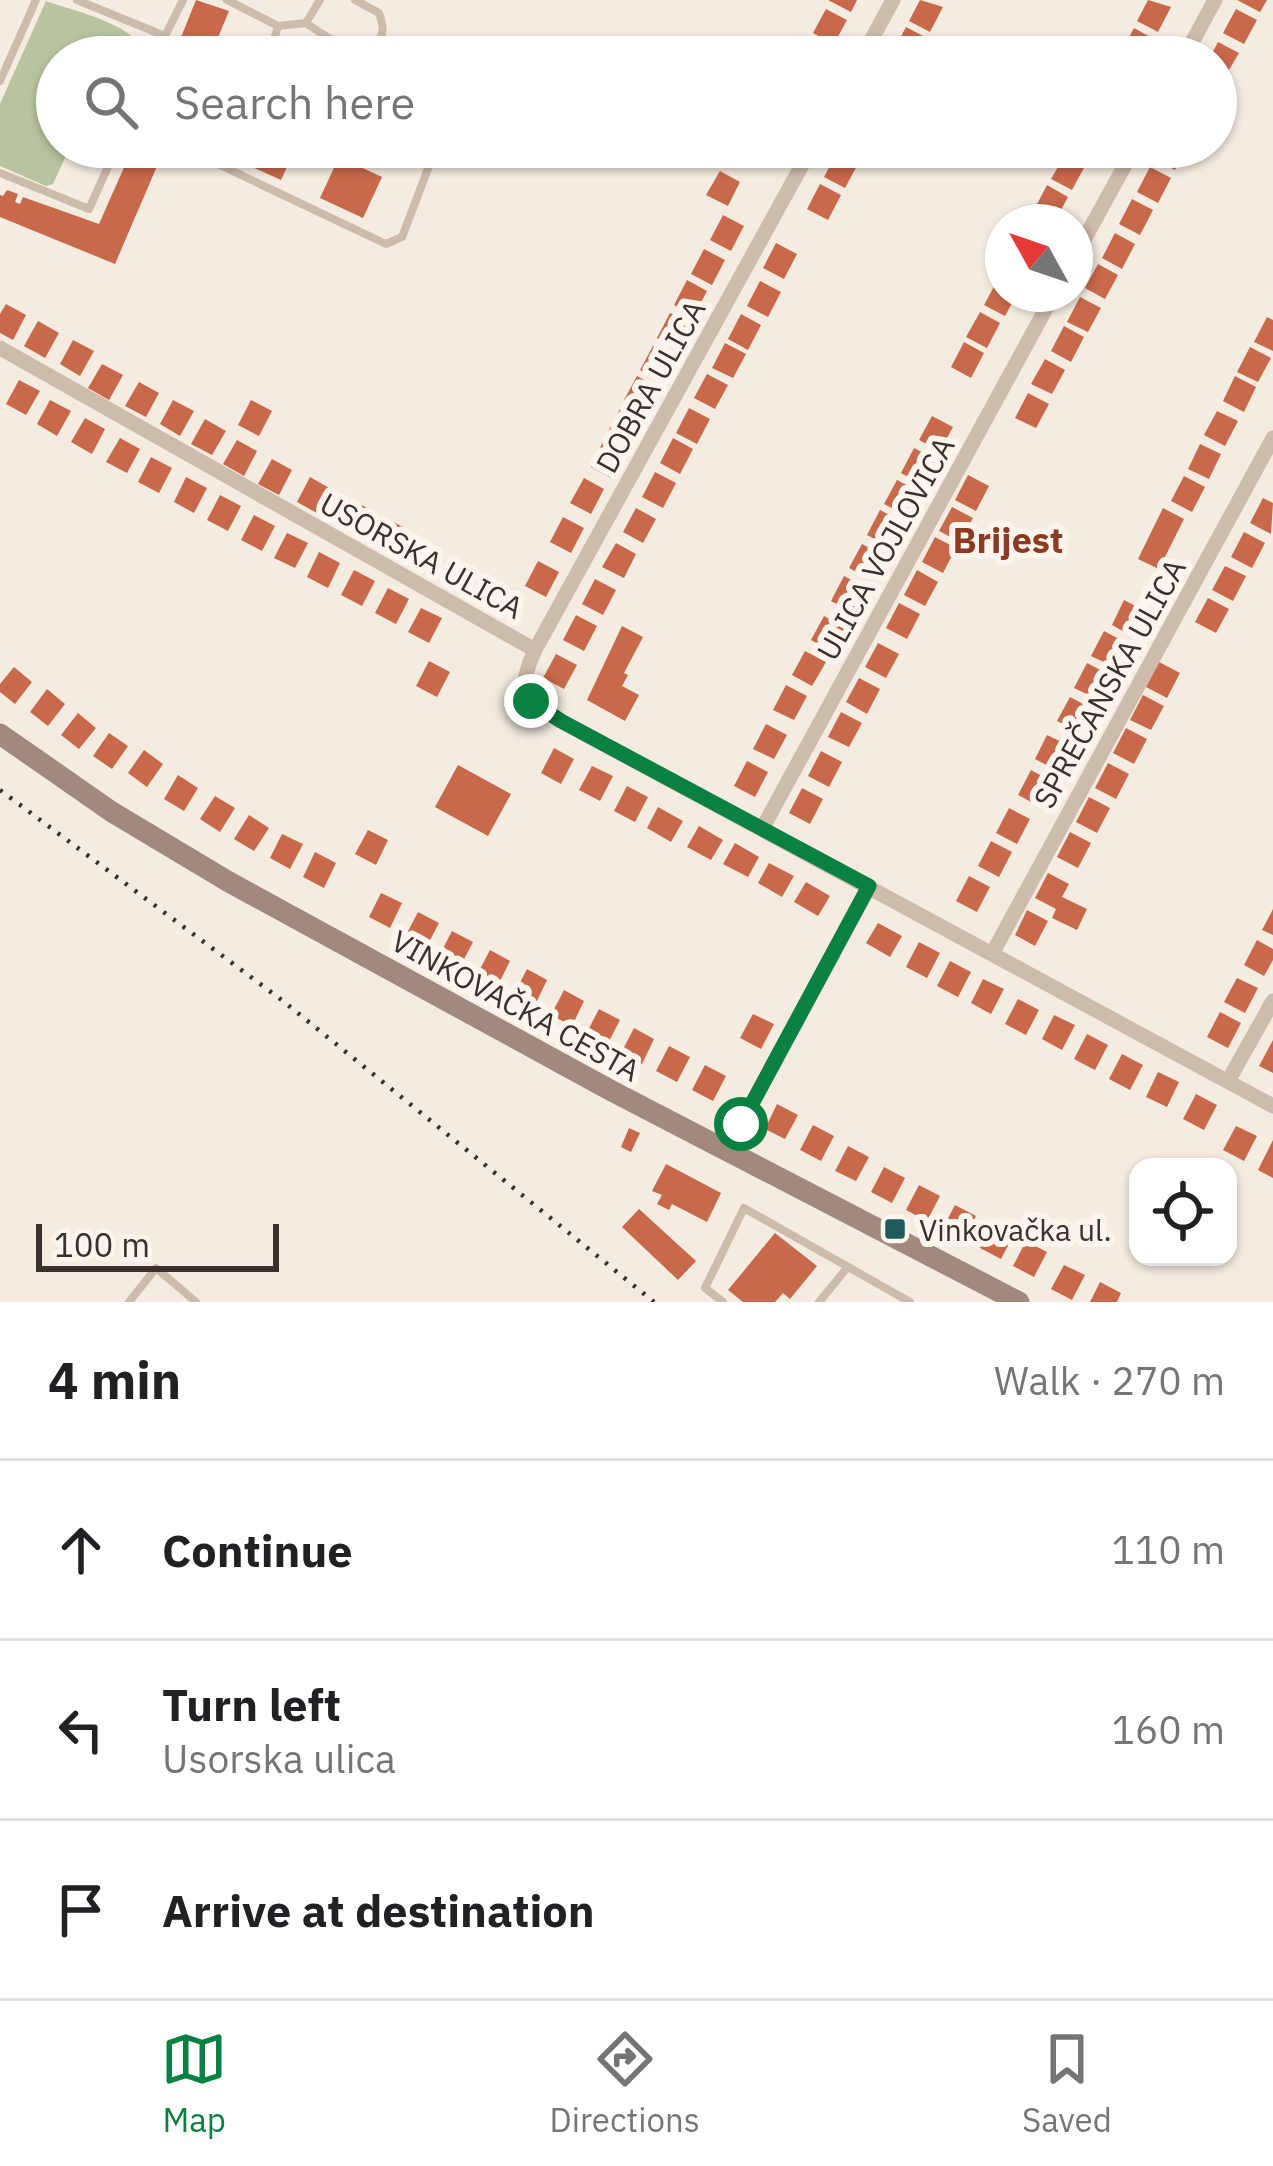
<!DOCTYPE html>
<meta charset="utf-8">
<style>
:root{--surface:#fff;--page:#f2f2f2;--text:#202124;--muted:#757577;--line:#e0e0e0;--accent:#0b8043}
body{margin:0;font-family:"IBM Plex Sans",sans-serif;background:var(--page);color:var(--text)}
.controls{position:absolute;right:36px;bottom:36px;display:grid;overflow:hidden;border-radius:24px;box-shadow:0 3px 9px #0004}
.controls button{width:108px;height:108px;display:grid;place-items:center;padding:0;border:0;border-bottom:3px solid var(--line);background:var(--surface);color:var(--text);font:60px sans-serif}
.compass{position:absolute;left:985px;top:204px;width:108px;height:108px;border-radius:50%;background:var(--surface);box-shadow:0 3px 9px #0004;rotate:310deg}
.scale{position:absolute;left:36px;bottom:30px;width:243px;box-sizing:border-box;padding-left:12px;border:6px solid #3b302b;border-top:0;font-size:33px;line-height:42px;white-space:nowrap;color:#3b302b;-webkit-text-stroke:9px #fbf5ee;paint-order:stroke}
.stop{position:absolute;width:36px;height:36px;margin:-27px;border:9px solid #0b8043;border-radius:50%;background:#fff}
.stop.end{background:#0b8043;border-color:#fff;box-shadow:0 3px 12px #0008}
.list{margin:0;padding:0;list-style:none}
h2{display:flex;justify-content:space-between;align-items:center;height:156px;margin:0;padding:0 48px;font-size:51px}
h2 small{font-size:39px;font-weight:400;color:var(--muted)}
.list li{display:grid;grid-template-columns:78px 1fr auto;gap:36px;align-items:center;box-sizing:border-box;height:180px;padding:0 48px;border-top:3px solid var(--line)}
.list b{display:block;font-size:45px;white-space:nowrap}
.list p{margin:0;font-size:39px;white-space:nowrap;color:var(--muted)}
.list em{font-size:39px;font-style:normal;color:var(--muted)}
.icon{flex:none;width:66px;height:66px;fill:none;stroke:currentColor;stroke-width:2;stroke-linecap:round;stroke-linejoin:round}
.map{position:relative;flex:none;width:1273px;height:1302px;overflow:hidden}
.search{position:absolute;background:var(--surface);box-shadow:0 3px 9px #0004;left:36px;right:36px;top:36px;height:132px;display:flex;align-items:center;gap:30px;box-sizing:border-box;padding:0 42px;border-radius:66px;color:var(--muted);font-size:45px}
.sheet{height:696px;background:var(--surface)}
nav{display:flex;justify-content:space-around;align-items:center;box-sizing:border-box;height:168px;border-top:3px solid var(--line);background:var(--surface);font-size:33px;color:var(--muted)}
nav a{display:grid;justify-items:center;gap:6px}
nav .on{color:var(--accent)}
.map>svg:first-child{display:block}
.green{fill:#b8c4a0}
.building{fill:#c8694b}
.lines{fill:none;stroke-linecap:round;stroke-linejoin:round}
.lane{stroke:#cdbbac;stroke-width:8}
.street{stroke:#cdbbac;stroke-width:15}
.secondary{stroke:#a18a7d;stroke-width:21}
.rail{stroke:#3b302b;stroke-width:4.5;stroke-dasharray:3 9;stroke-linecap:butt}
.route{stroke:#0b8043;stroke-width:15}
.poi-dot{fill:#1f5a5e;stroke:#fbf5ee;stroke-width:4.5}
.labels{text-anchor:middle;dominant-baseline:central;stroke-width:12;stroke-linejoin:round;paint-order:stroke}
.street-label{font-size:30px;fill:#3b302b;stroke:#fbf5ee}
.poi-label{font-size:30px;fill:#3b302b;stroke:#fbf5ee;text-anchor:start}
.quarter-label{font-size:36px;font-weight:bold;fill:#8c3b22;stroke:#fbf5ee}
</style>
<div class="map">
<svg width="1273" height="1302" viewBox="0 0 1273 1302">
<rect width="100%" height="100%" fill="#f4ebe1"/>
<!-- green -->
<path class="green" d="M 46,1 C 73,11 142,25 144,57 L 57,57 L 57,147 L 70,147 L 53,184 L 46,186 L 0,166 L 0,104 Z"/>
<!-- building -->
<path class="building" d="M 196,0 L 229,11 L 210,57 L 173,57 Z
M 828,0 L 857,0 L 851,12 Z
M 920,0 L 943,7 L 930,32 L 909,21 Z
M 1148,0 L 1171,7 L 1158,32 L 1137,21 Z
M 1237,0 L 1267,0 L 1260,12 Z
M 826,9 L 847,20 L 834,44 L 813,33 Z
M 1236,9 L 1257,20 L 1244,44 L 1223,33 Z
M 906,27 L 927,38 L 917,57 L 893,52 Z
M 1134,28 L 1154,39 L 1145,57 L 1121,52 Z
M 395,36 L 410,44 L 403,57 L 385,54 Z
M 806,41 L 826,52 L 824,57 L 797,57 Z
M 1218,42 L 1239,53 L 1225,77 L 1216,72 L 1216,57 L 1210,57 Z
M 133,147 L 164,150 L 115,264 L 0,217 L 0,195 L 3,196 L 7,190 L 18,194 L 15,202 L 20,204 L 23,197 L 99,224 Z
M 209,147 L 296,147 L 281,180 Z
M 838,147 L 867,147 L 861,159 Z
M 1064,147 L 1095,147 L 1088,160 Z
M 1160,147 L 1187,147 L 1175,170 L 1154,159 Z
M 837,152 L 858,164 L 845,188 L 824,177 Z
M 1065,155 L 1085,166 L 1072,190 L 1051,179 Z
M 339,157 L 382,177 L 363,218 L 320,198 Z
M 1150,167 L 1171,178 L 1158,203 L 1137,192 Z
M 720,171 L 740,182 L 728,206 L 706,195 Z
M 820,184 L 841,195 L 828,220 L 807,209 Z
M 1047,185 L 1068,197 L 1055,221 L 1034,210 Z
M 1132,199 L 1153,210 L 1140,235 L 1119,224 Z
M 723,215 L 744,226 L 731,251 L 710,240 Z
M 1115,233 L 1135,244 L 1122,269 L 1102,258 Z
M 776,243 L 797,254 L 784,279 L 763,268 Z
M 704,249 L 725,260 L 712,285 L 691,274 Z
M 1098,264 L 1118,275 L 1105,299 L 1085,288 Z
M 687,280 L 707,291 L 694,316 L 674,305 Z
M 760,281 L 781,292 L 768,317 L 747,306 Z
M 997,281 L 1003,284 L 1003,294 L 1017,294 L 1005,316 L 984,305 Z
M 1080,297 L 1101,308 L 1088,332 L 1067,322 Z
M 6,304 L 26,315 L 13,340 L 0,333 L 0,314 Z
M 980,312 L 1000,323 L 987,348 L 966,337 Z
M 670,313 L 691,324 L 678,349 L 657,338 Z
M 741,314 L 761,325 L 748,350 L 728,339 Z
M 1267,317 L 1273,320 L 1273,351 L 1254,342 Z
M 38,321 L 59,333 L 45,358 L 24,346 Z
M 1064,326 L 1084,337 L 1071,362 L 1051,351 Z
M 73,340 L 94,351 L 80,376 L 60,364 Z
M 964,342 L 984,353 L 971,378 L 951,367 Z
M 725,343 L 746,354 L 733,378 L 712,368 Z
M 653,346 L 674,357 L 661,381 L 640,370 Z
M 1250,347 L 1271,358 L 1258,382 L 1237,372 Z
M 1045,359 L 1065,370 L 1052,394 L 1031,384 Z
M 102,364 L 123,375 L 109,400 L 88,388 Z
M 707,374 L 728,385 L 715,409 L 694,398 Z
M 637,376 L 657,387 L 644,411 L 624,400 Z
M 1235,376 L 1256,387 L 1244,412 L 1223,401 Z
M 19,380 L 40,391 L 26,415 L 6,404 Z
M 139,382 L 159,393 L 146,417 L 125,406 Z
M 1028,393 L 1049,404 L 1036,428 L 1015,418 Z
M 50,400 L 71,411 L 57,436 L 37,424 Z
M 173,400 L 194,411 L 180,436 L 160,424 Z
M 251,400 L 272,411 L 259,436 L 238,425 Z
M 689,408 L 710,419 L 697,444 L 676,433 Z
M 620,409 L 641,420 L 628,445 L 607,434 Z
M 1217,411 L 1238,421 L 1225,446 L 1204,435 Z
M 932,416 L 953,427 L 940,451 L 919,440 Z
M 85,418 L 105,429 L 92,454 L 71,442 Z
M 205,419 L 226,431 L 212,455 L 191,444 Z
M 120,438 L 140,449 L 127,473 L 106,462 Z
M 673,438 L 693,449 L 680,474 L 660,463 Z
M 237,440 L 257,451 L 244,476 L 223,464 Z
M 603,442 L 624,453 L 611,478 L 591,467 Z
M 1200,444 L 1221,454 L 1209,479 L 1188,469 Z
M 914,448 L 935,459 L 922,484 L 901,473 Z
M 151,457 L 172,468 L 159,493 L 138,482 Z
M 272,459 L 292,470 L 279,495 L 258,484 Z
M 655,472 L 676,483 L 663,508 L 642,497 Z
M 968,475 L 989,486 L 976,511 L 955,500 Z
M 1184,476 L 1205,487 L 1192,512 L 1171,501 Z
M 186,477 L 207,488 L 194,513 L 174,502 Z
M 310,477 L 331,489 L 317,513 L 297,502 Z
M 584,478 L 604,489 L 591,514 L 570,503 Z
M 897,480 L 918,491 L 905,515 L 884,504 Z
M 220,495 L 241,506 L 228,531 L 207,520 Z
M 349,498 L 369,509 L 356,533 L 335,522 Z
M 1263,498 L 1273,503 L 1271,534 L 1250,523 Z
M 952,507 L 973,518 L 960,542 L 939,531 Z
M 636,508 L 656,519 L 643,543 L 623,532 Z
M 1163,508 L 1184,519 L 1159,569 L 1138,559 Z
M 880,510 L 901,521 L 888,546 L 867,535 Z
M 254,515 L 275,526 L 262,551 L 241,540 Z
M 385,517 L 406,529 L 393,553 L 372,542 Z
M 563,517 L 584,528 L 571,553 L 550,542 Z
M 1244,532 L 1265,543 L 1252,568 L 1231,557 Z
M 287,533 L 308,543 L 295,568 L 274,558 Z
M 935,537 L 956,548 L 943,573 L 922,562 Z
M 616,543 L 636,554 L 624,578 L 602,567 Z
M 862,544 L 883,555 L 870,579 L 849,568 Z
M 319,552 L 340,563 L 328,588 L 307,577 Z
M 538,561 L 559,572 L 546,597 L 525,586 Z
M 1225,566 L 1246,576 L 1233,601 L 1212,590 Z
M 354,570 L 375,581 L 362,606 L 341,595 Z
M 917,570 L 938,582 L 925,606 L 904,595 Z
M 844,576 L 865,587 L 852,612 L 831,601 Z
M 595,579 L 616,590 L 603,615 L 582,604 Z
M 388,588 L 409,599 L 396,624 L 375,613 Z
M 1208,598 L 1229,609 L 1216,633 L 1195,622 Z
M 1124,600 L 1145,611 L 1132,636 L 1112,625 Z
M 899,603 L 920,614 L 907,639 L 886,628 Z
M 421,608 L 442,618 L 429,643 L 408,632 Z
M 576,615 L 597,626 L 584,651 L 563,640 Z
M 824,616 L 845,627 L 831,651 L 811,640 Z
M 622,626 L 643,637 L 624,673 L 628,675 L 622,686 L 639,695 L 625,721 L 587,700 Z
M 1104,631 L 1125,642 L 1112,666 L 1091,656 Z
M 878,643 L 899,654 L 886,678 L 865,667 Z
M 805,651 L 826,662 L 812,686 L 792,675 Z
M 556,654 L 577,665 L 564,689 L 543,678 Z
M 429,661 L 450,672 L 437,697 L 416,686 Z
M 1159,662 L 1180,673 L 1167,698 L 1146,687 Z
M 1087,663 L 1108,674 L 1095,698 L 1074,688 Z
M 14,667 L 32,682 L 15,704 L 0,692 L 0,684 Z
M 859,678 L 880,689 L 867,714 L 846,702 Z
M 786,685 L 807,696 L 794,720 L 773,710 Z
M 47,689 L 65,704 L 48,726 L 30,712 Z
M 1143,695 L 1164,706 L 1151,730 L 1130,720 Z
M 1070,697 L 1091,708 L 1078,732 L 1057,721 Z
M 841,712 L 862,723 L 849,747 L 828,737 Z
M 78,713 L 96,728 L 79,749 L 61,735 Z
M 766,724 L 787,735 L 774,759 L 753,749 Z
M 1126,728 L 1147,739 L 1134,764 L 1113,753 Z
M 109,733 L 128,746 L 112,769 L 93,756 Z
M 1047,735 L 1068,745 L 1056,770 L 1035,759 Z
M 554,748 L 574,759 L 561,784 L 541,773 Z
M 144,750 L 163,764 L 147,787 L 128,773 Z
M 821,751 L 842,762 L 829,787 L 808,776 Z
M 747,761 L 768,772 L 755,797 L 734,786 Z
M 1108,763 L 1129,774 L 1116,799 L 1095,788 Z
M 458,765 L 511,794 L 488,836 L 435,807 Z
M 592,766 L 613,776 L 600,801 L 579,790 Z
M 1031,770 L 1051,781 L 1039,806 L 1018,795 Z
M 178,775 L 198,788 L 184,811 L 164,799 Z
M 627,786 L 648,797 L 635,822 L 614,811 Z
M 802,788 L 823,799 L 810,824 L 789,813 Z
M 215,796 L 235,808 L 220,832 L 200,819 Z
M 1089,797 L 1110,808 L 1097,833 L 1076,822 Z
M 658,807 L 683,821 L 671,842 L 647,828 Z
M 1009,808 L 1030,819 L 1017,844 L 996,833 Z
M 249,815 L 269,828 L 254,851 L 234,839 Z
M 699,826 L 723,840 L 711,860 L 687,847 Z
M 368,830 L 388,840 L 376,865 L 355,854 Z
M 1070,832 L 1091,843 L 1078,868 L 1057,857 Z
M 282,834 L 303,844 L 290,869 L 270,858 Z
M 991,841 L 1012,852 L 999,877 L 978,866 Z
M 735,843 L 759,857 L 748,877 L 723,864 Z
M 315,852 L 336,863 L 324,888 L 303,877 Z
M 769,863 L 794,876 L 782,897 L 758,883 Z
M 1048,873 L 1069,884 L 1062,897 L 1087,909 L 1077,930 L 1052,918 L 1056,909 L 1035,898 Z
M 969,876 L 990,887 L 977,912 L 956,901 Z
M 806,882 L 830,896 L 818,916 L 794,902 Z
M 381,893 L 402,903 L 390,928 L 369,917 Z
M 1273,909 L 1273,935 L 1262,930 Z
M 1027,910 L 1048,921 L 1035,946 L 1015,935 Z
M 418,912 L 439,923 L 426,948 L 405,937 Z
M 878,923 L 902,936 L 890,957 L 866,943 Z
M 452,931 L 473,942 L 460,967 L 439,956 Z
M 1257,940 L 1273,949 L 1273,960 L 1264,976 L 1244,965 Z
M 919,942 L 940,953 L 927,978 L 906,967 Z
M 490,950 L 510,961 L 498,985 L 477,975 Z
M 950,961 L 971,972 L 958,997 L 937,986 Z
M 527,969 L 547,980 L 535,1005 L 514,994 Z
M 1237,978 L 1258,988 L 1245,1013 L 1224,1002 Z
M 983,979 L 1004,989 L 991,1014 L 971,1003 Z
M 564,990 L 584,1001 L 572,1026 L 551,1015 Z
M 1018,999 L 1039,1010 L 1026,1035 L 1005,1024 Z
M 599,1009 L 620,1020 L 607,1045 L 586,1034 Z
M 1220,1012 L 1241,1023 L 1228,1048 L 1207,1037 Z
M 753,1014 L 774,1024 L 761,1049 L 740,1038 Z
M 1054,1015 L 1075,1025 L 1062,1050 L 1042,1039 Z
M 634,1028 L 654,1039 L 642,1064 L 621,1053 Z
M 1087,1034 L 1108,1045 L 1095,1070 L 1074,1059 Z
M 1273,1040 L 1273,1073 L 1259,1066 Z
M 669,1046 L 690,1057 L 677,1082 L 656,1071 Z
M 1122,1054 L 1143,1065 L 1130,1090 L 1109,1079 Z
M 705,1065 L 726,1076 L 713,1101 L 692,1090 Z
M 1158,1072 L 1179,1082 L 1167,1107 L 1146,1097 Z
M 1196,1094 L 1217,1105 L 1204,1130 L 1183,1119 Z
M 777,1104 L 798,1115 L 785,1139 L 765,1129 Z
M 813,1125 L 834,1136 L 821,1161 L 800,1150 Z
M 1236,1126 L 1257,1136 L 1244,1161 L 1223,1150 Z
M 629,1128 L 640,1133 L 631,1152 L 621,1147 Z
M 1273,1140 L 1273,1178 L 1258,1170 Z
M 848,1146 L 869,1157 L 856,1181 L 835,1171 Z
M 666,1164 L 721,1193 L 707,1222 L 672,1204 L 669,1210 L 657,1204 L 662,1195 L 652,1191 Z
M 884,1167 L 905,1178 L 892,1203 L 871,1192 Z
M 919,1185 L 940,1196 L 927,1221 L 906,1210 Z
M 955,1205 L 976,1216 L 963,1241 L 942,1230 Z
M 639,1209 L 696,1261 L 678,1280 L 622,1227 Z
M 993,1223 L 1014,1234 L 1001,1259 L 980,1248 Z
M 775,1233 L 817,1266 L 790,1299 L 783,1293 L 775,1302 L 743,1302 L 728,1290 Z
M 1026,1241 L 1047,1252 L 1034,1277 L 1013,1266 Z
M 1064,1265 L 1085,1275 L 1072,1300 L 1051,1289 Z
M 1100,1282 L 1121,1293 L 1117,1302 L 1090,1302 Z"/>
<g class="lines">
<!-- lane -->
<path class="lane" d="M 77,0 L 165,36 L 156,57
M 227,0 L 278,26 L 306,23 L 320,0
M 306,23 C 322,34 361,63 378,42 C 385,33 383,24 379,13 L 355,0
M 165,36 L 183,0
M 269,57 L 278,26
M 0,81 L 36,0
M 182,147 L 386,244 L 402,237 L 431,161 L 401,147
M 0,173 L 89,209 L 117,147
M 129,1302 L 156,1268 L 196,1302
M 723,1302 L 705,1288 L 744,1208 L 910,1302
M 819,1302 L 847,1268"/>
<!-- street -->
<path class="street" d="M 862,57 L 893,0
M 1184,57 L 1215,0
M 1075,256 L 1135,147
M 0,348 L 535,650 C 517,690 524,699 561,721 L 1273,1106
M 535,650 L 812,147
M 762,829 L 1054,294
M 992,954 L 1273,438
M 1228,1081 L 1273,1001
M 726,1152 L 869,887"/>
<!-- secondary -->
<path class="secondary" d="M 0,734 L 112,812 L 229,882 L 610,1090 L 1019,1302"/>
<!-- rail -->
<path class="rail" d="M 0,790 L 283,1001 L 654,1302"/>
</g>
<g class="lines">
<!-- route -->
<path class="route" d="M 531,701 L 561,721 L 869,886 L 741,1124"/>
</g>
<!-- markers -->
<rect class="poi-dot" x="883" y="1217" width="24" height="24" rx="6"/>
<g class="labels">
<!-- street labels -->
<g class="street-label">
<text transform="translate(650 386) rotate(-61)">DOBRA ULICA</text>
<text transform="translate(885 548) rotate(-61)">ULICA VOJLOVICA</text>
<text transform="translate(422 555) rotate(29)">USORSKA ULICA</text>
<text transform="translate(1109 683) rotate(-61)">SPREČANSKA ULICA</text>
<text transform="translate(516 1005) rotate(29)">VINKOVAČKA CESTA</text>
</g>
<!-- poi labels -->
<g class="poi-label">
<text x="919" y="1229">Vinkovačka ul.</text>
</g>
<!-- quarter labels -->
<g class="quarter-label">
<text x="1008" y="539">Brijest</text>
</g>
</g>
</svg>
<div class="controls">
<button><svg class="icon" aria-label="locate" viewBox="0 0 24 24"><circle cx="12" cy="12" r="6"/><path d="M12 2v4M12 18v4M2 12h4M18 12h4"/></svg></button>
</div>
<svg class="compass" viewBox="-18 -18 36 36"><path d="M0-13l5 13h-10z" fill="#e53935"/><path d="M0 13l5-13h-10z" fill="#757577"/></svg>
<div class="scale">100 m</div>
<div class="stop" style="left:741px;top:1124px"></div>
<div class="stop end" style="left:531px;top:701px"></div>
<div class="search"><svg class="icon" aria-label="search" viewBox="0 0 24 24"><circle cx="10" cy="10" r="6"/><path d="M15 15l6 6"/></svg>Search here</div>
</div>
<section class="sheet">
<h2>4 min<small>Walk · 270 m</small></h2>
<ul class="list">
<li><svg class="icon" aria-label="ahead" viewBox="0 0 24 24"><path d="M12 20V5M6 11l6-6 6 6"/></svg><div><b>Continue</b></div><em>110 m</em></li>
<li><svg class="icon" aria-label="left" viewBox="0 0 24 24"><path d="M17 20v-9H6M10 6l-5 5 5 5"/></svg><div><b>Turn left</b><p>Usorska ulica</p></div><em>160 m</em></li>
<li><svg class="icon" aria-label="arrive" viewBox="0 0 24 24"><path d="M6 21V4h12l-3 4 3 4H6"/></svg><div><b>Arrive at destination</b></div></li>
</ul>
</section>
<nav>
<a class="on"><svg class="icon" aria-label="map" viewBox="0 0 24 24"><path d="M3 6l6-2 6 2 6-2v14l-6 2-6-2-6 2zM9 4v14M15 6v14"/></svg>Map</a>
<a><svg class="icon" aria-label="directions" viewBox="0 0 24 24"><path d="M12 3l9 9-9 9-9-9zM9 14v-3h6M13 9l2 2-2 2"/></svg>Directions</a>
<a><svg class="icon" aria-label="saved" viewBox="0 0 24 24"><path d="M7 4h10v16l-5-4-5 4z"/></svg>Saved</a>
</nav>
